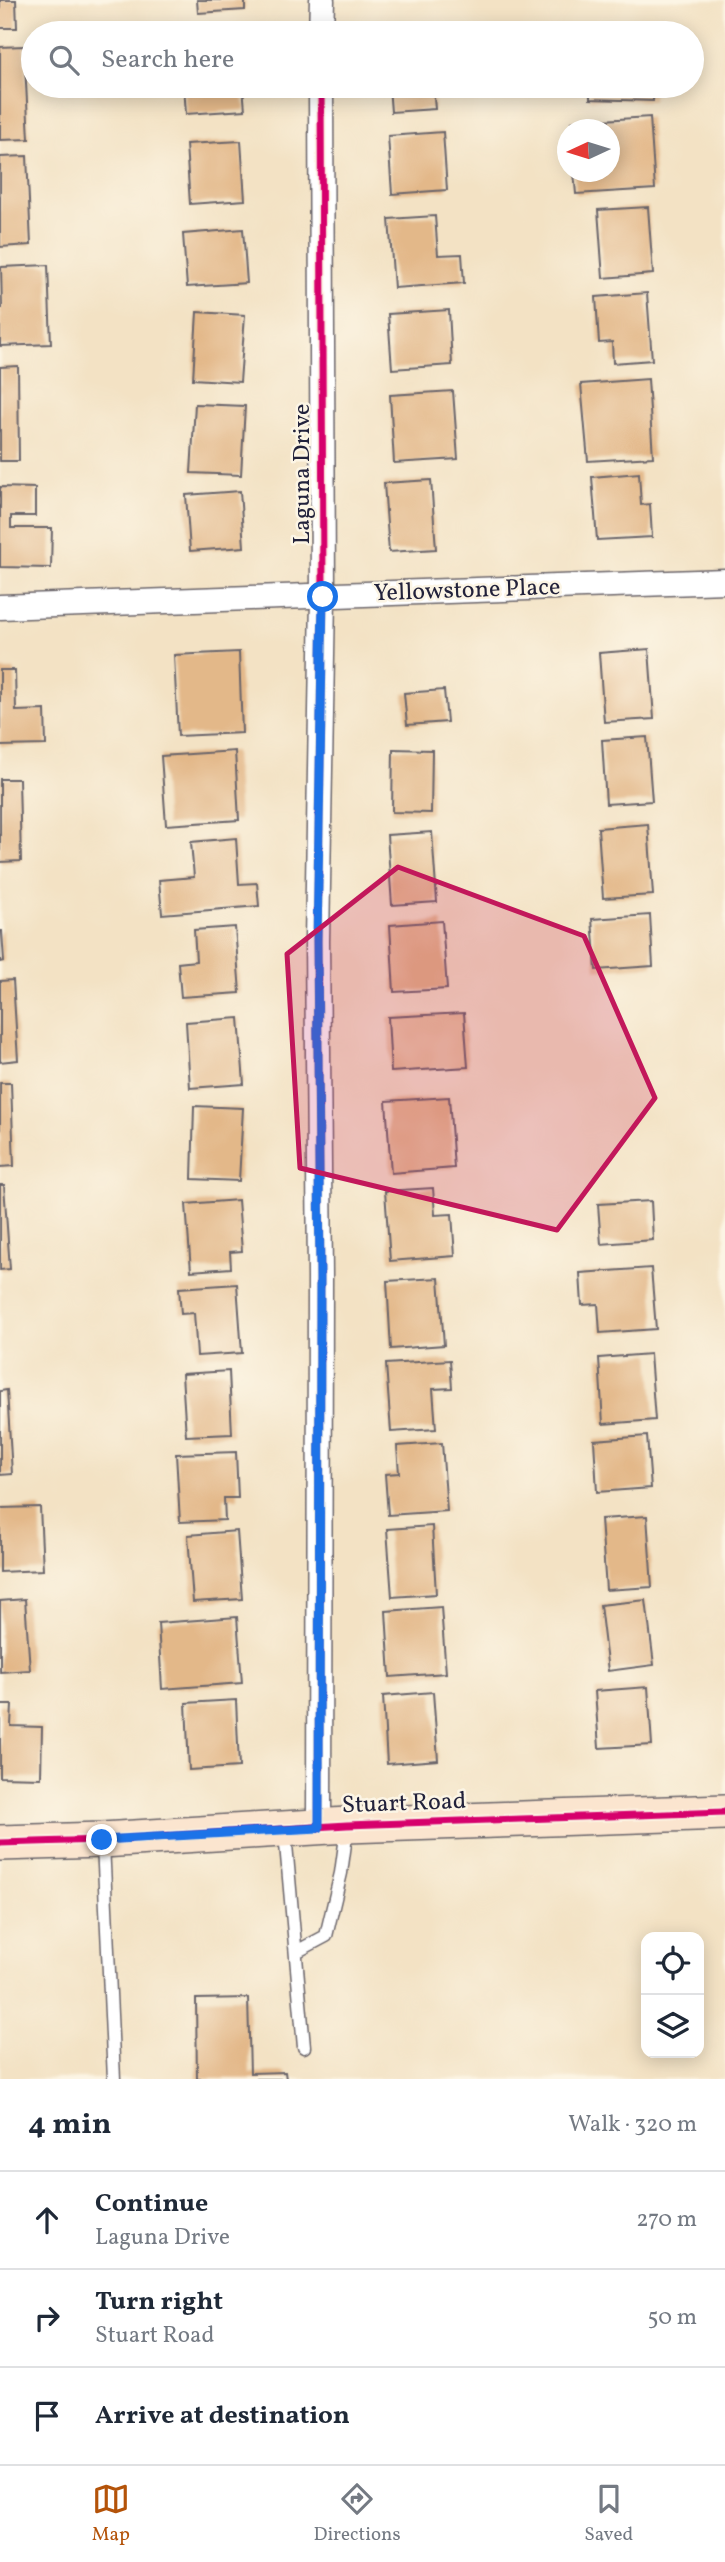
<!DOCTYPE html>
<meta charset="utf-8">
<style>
:root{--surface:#fff;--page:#f2f2f3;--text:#1f2937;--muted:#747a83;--line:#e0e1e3;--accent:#b45309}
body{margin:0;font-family:Vollkorn,serif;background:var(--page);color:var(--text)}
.controls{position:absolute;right:21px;bottom:21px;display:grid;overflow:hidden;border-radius:14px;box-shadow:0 4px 18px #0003}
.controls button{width:63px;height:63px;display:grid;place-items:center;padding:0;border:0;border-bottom:2px solid var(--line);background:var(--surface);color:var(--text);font:35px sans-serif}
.compass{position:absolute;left:557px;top:119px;width:63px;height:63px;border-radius:50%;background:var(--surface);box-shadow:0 4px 18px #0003;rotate:266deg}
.stop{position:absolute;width:21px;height:21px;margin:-16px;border:5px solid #1a73e8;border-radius:50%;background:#fff}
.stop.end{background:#1a73e8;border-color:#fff;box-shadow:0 2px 7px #0008}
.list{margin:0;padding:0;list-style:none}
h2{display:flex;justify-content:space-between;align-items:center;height:91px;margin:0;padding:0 28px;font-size:30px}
h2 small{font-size:23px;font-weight:400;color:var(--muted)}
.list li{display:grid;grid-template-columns:46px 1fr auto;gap:21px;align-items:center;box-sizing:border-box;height:98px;padding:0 28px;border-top:2px solid var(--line)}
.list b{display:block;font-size:26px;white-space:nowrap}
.list p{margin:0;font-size:23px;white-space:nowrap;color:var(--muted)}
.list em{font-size:23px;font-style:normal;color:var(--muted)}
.icon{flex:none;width:38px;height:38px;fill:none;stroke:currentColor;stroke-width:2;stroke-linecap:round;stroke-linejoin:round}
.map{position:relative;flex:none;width:725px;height:2079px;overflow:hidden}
.search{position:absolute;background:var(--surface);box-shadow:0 4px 18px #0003;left:21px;right:21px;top:21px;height:77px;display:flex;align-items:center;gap:18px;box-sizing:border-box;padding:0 24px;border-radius:38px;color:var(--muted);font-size:26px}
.sheet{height:385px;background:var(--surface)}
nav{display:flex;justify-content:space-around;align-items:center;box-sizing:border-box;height:98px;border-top:2px solid var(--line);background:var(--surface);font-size:19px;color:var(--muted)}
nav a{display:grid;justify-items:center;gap:4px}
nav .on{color:var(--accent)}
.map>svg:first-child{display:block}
.building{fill:#e3b889}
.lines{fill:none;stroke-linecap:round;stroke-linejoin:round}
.lane-casing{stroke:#6b656b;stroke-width:15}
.street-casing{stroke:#6b656b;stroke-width:27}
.secondary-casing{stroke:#6b656b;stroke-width:38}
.lane{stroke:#fff;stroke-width:12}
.street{stroke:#fff;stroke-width:24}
.secondary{stroke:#fbe5cf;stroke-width:35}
.cycleway-casing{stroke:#fcf5e5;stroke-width:11}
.cycleway{stroke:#d6006c;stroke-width:7}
.route{stroke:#1a73e8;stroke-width:9}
.marked{fill:#c2185b;fill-opacity:0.2;stroke:#c2185b;stroke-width:5;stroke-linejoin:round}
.labels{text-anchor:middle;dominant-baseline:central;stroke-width:5;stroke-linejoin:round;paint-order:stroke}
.street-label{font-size:24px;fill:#22223b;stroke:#fcf5e5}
</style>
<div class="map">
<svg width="725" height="2079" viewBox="0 0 725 2079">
<rect width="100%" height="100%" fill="#fcf5e5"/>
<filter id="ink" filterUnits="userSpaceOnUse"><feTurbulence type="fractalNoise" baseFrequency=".0143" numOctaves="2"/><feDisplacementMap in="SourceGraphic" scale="14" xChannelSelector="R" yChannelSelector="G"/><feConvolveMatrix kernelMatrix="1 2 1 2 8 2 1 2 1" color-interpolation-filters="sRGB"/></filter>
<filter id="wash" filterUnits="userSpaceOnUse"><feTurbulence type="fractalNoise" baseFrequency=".00686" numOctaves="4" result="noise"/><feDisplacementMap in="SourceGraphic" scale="28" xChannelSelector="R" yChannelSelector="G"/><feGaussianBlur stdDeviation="1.57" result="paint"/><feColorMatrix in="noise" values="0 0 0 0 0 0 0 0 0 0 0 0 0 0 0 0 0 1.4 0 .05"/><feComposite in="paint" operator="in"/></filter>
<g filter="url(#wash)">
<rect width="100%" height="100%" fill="#f3e2c4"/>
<g id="blocks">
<!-- building -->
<path class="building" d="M 0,0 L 16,0 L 17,28 L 0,28 Z
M 197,0 L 245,0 L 245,10 L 198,13 Z
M 24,46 L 29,139 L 0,140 L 0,47 Z
M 184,86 L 243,86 L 245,110 L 186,114 Z
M 389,86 L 433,86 L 435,109 L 391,112 Z
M 590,86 L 654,86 L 653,101 L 590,99 Z
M 650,117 L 655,189 L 576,194 L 574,172 L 610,172 L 610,130 L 572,130 L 571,122 Z
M 443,132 L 447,190 L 392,194 L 388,136 Z
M 241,141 L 245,200 L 190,204 L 186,144 Z
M 27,156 L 31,245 L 0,247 L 0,157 Z
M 648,207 L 653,274 L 603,278 L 598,210 Z
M 435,216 L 438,255 L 462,254 L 464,283 L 394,288 L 389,219 Z
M 243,229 L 247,283 L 187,287 L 183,234 Z
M 48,265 L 51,344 L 0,346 L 0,308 L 2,308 L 1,267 Z
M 647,293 L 652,360 L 613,363 L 612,342 L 599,343 L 596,297 Z
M 449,310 L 452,365 L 392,369 L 388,314 Z
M 197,312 L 245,315 L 240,382 L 193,379 Z
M 18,366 L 19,461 L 0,461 L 0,367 Z
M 648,379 L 653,457 L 588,461 L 581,384 Z
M 453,391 L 458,459 L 394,463 L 390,395 Z
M 195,404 L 245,406 L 241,475 L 191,473 Z
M 639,473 L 641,505 L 650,504 L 652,537 L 597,540 L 592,477 Z
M 431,480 L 436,549 L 389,552 L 384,483 Z
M 0,487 L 35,488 L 35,516 L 11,516 L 11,528 L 52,528 L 51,568 L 0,567 Z
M 240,491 L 244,547 L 190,551 L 186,495 Z
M 649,649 L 654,719 L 604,722 L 599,653 Z
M 239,652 L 242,733 L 178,736 L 174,655 Z
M 0,670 L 15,670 L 16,711 L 45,710 L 46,745 L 0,746 Z
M 444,690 L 447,722 L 407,725 L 404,693 Z
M 647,737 L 652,801 L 606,804 L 602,740 Z
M 393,749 L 432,750 L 431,813 L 392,812 Z
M 235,751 L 239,820 L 166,825 L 161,756 Z
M 0,779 L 19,779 L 21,861 L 0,862 Z
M 648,824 L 653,895 L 603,898 L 598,828 Z
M 432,832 L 437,902 L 392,905 L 387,835 Z
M 236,838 L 239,884 L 257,883 L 259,906 L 162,914 L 159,880 L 194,877 L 191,842 Z
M 650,915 L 653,966 L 596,970 L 592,919 Z
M 442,921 L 447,989 L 394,992 L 390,925 Z
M 235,927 L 240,993 L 181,997 L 178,963 L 196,961 L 194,930 Z
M 0,931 L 2,931 L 4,961 L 0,962 Z
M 13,980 L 18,1060 L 0,1062 L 0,981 Z
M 464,1013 L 468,1067 L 391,1072 L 388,1017 Z
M 239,1018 L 244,1084 L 190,1088 L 186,1022 Z
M 0,1083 L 11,1083 L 14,1166 L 0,1167 Z
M 449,1097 L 454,1168 L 391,1173 L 386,1101 Z
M 194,1106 L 243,1108 L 239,1181 L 192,1179 Z
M 0,1185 L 4,1185 L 10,1269 L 0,1270 Z
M 433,1188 L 435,1215 L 452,1214 L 455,1256 L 390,1261 L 385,1191 Z
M 238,1200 L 242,1251 L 230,1252 L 231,1268 L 191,1271 L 186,1204 Z
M 651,1201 L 653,1240 L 601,1244 L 598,1204 Z
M 651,1268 L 656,1329 L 600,1333 L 598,1304 L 582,1305 L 580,1273 Z
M 439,1278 L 444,1345 L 391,1349 L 387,1281 Z
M 237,1284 L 242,1353 L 197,1356 L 194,1313 L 181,1314 L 179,1288 Z
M 650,1354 L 655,1420 L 603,1424 L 599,1358 Z
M 450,1360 L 452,1388 L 433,1389 L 436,1429 L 391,1432 L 386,1364 Z
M 229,1371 L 232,1434 L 186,1436 L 182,1374 Z
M 7,1390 L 12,1474 L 0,1475 L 0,1391 Z
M 647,1436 L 651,1488 L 597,1492 L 594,1440 Z
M 442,1443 L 447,1511 L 388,1515 L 385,1474 L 399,1473 L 397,1446 Z
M 236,1452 L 238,1498 L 224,1498 L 225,1520 L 180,1522 L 176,1454 Z
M 40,1507 L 43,1570 L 0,1572 L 0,1508 Z
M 647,1516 L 652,1587 L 606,1590 L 601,1519 Z
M 432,1526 L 436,1594 L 392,1597 L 387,1529 Z
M 237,1531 L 242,1599 L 193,1602 L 188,1535 Z
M 25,1599 L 30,1670 L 0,1672 L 0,1601 Z
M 646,1600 L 654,1665 L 608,1671 L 600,1605 Z
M 441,1607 L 446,1673 L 390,1677 L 386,1611 Z
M 237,1617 L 242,1683 L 162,1689 L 158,1623 Z
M 648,1687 L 652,1745 L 599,1748 L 595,1691 Z
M 433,1692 L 438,1760 L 387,1764 L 383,1696 Z
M 236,1700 L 239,1767 L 189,1770 L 186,1703 Z
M 0,1705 L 12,1705 L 11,1726 L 42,1727 L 41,1778 L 0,1777 Z
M 248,1998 L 250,2073 L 285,2072 L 286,2079 L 197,2079 L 196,1999 Z"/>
</g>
</g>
<g filter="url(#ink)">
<use href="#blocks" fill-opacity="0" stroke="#6b656b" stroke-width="2"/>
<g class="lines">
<defs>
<path id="lane" d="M 285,1833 L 304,2047
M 103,1844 L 114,2079
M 296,1952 L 326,1936 L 341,1873 L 347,1829"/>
<path id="street" d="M 321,33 L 322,0
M 0,607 L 725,581
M 319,1828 L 320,1277 L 317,941 L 323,597 L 321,86"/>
<path id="secondary" d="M 0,1843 L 102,1840 L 347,1825 L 725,1812"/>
</defs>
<!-- lane casing -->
<use href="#lane" class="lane-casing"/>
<!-- street casing -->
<use href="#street" class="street-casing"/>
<!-- secondary casing -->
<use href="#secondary" class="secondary-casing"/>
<!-- lane -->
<use href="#lane" class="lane"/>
<!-- street -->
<use href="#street" class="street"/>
<!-- secondary -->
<use href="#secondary" class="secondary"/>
<defs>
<path id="cycleway" d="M 319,1828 L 320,1277 L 317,941 L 323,597 L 321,86
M 0,1843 L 102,1840 L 347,1825 L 725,1812"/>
</defs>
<!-- cycleway casing -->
<use href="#cycleway" class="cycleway-casing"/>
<!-- cycleway -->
<use href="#cycleway" class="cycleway"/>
</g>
</g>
<g class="lines" filter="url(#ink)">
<!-- route -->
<path class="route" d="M 102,1840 L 319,1828 L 320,1277 L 317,941 L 323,597"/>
</g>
<!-- marked area -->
<path class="marked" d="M 398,867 L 584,936 L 655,1098 L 557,1230 L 300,1168 L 287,954 Z"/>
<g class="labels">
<!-- street labels -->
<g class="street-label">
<text transform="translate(303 474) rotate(-90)">Laguna Drive</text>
<text transform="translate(467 591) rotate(-2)">Yellowstone Place</text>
<text transform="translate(404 1804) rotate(-2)">Stuart Road</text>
</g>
</g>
</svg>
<div class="controls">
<button><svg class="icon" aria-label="locate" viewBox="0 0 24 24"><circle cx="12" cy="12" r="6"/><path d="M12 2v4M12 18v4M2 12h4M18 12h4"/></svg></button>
<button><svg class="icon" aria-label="layers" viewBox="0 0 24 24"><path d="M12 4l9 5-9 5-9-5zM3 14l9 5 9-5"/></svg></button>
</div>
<svg class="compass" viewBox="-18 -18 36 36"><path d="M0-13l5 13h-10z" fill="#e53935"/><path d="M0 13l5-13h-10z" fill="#747a83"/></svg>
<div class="stop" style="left:323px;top:597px"></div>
<div class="stop end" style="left:102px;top:1840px"></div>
<div class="search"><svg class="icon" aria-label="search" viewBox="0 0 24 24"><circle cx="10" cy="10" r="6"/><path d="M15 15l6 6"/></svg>Search here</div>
</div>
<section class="sheet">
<h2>4 min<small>Walk · 320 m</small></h2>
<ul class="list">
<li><svg class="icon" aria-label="ahead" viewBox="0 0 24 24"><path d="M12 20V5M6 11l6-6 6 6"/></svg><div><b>Continue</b><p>Laguna Drive</p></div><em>270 m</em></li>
<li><svg class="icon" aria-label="right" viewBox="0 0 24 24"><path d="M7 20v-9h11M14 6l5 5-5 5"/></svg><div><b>Turn right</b><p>Stuart Road</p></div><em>50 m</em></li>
<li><svg class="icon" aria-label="arrive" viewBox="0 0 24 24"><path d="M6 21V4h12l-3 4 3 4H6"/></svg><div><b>Arrive at destination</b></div></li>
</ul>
</section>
<nav>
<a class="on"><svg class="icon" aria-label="map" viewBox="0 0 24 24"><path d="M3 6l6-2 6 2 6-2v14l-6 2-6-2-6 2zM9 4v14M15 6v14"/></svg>Map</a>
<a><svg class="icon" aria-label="directions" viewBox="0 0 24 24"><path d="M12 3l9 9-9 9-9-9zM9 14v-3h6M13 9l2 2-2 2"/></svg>Directions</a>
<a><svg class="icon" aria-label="saved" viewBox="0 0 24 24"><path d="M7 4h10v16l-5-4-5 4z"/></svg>Saved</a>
</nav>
